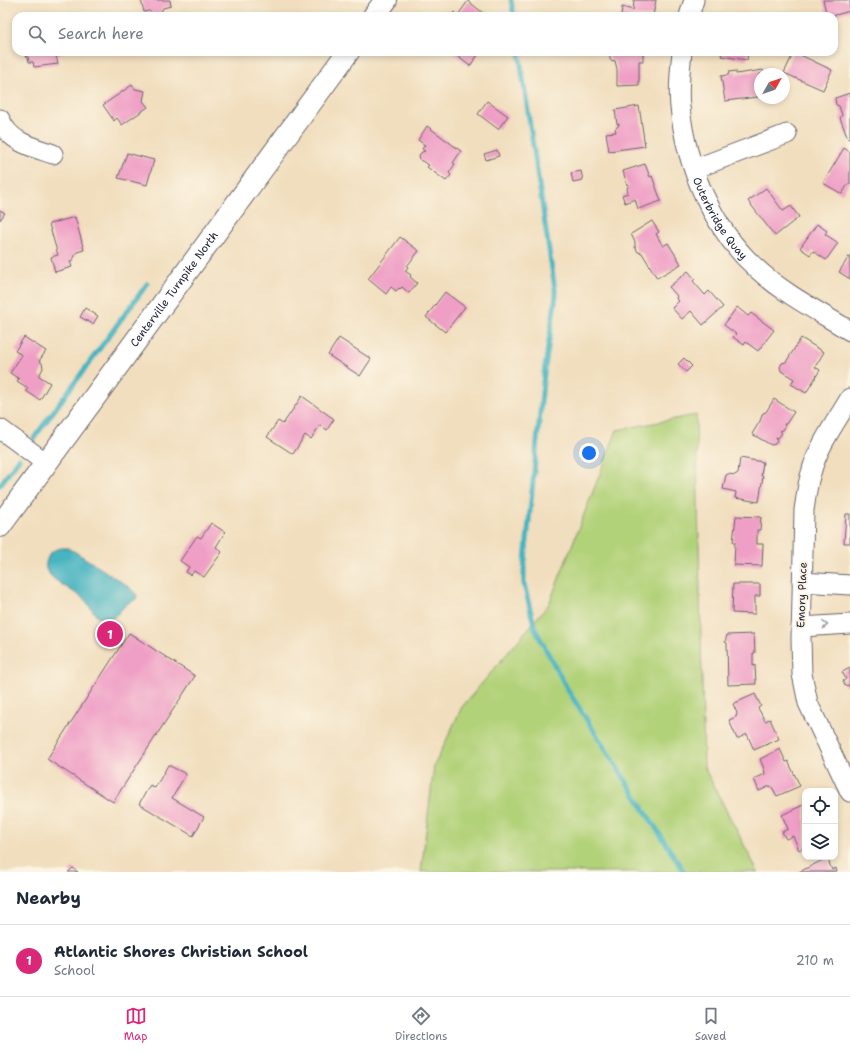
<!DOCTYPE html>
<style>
:root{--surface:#fff;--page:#f2f2f3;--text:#1f2937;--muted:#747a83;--line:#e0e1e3;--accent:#db2777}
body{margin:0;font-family:"Shantell Sans",sans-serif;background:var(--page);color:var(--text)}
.controls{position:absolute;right:12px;bottom:12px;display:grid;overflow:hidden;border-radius:8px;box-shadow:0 2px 6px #0003}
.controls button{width:36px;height:36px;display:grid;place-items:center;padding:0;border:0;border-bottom:1px solid var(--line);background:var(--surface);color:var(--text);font:20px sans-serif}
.compass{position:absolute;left:754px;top:68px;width:36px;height:36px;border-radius:50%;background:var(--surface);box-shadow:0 2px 6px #0003;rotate:50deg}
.you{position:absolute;left:589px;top:453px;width:14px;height:14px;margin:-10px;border:3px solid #fff;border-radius:50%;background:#1a73e8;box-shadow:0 0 0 6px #1a73e833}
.badge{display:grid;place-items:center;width:26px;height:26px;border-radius:50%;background:var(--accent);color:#fff;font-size:13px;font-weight:700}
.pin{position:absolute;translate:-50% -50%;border:2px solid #fff;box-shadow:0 1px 4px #0006}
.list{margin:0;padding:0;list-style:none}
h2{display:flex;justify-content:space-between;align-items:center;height:52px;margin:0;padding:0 16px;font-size:17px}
h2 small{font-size:13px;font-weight:400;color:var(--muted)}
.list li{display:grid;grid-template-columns:26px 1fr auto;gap:12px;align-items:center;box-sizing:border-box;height:72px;padding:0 16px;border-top:1px solid var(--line)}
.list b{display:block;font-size:15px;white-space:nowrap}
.list p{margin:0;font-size:13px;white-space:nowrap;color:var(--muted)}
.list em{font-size:13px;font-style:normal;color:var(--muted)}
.icon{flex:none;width:22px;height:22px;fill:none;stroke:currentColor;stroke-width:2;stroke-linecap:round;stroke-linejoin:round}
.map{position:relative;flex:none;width:850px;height:872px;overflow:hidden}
.search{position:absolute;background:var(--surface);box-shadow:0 2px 6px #0003;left:12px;right:12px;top:12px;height:44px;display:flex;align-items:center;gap:10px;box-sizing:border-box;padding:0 14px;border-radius:12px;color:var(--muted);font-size:15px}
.sheet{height:124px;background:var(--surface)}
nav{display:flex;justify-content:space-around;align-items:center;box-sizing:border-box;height:56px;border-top:1px solid var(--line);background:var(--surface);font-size:11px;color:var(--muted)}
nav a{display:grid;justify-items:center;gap:2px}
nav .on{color:var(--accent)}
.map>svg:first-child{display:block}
.green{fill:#b2d279;stroke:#6a7a5a}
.water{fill:#46b4c1;stroke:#346b7e}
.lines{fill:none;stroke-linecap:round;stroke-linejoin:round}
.stream{stroke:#46b4c1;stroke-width:5}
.building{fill:#ef9ec5}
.minor-casing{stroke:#6a6469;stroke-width:21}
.secondary-casing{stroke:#6a6469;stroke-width:24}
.minor{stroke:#fff;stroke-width:19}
.secondary{stroke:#fff;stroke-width:22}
.oneway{stroke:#9c9ca7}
.labels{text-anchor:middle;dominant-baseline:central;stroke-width:4;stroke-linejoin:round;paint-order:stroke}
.street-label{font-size:11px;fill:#22223b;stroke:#fcf5e5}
</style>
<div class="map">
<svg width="850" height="872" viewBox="0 0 850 872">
<rect width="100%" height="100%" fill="#fcf5e5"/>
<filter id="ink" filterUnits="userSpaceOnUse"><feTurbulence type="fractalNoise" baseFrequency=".025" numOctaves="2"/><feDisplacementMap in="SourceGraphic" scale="8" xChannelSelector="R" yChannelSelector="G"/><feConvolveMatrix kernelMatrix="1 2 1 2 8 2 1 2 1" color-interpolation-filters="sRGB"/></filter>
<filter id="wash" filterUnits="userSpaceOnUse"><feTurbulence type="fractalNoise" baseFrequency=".012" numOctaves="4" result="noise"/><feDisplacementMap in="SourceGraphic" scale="16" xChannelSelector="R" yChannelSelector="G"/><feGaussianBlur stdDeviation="0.9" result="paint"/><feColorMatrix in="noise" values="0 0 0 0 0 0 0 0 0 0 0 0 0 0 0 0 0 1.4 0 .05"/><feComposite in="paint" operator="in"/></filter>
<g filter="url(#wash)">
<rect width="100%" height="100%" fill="#f1debe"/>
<!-- green -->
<path class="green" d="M 696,415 L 704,767 L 758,872 L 421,872 L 434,766 L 462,707 L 549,604 L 617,430 Z"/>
<!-- water -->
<path class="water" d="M 62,548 L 68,548 L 77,553 L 129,587 L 137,595 L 136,599 C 134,601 131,601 128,603 C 121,608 116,619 107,620 C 96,621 91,606 85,600 C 76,592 50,580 46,569 C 45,566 46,561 48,557 C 50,551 56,549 62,548 Z"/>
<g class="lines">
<!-- stream -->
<path class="stream" d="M 511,0 L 514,16
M 519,52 L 556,296 L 544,373 L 524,570 L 524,584 L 535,629 L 569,692 L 684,872
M 34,438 L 147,284
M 0,485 L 19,459"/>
</g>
<g id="blocks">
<!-- building -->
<path class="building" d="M 141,0 L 170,0 L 171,6 L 163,8 L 159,16 L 157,16 L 149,11 L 144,12 Z
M 634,0 L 656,0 L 653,16 L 621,16 L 622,7 L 633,10 Z
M 823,0 L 850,0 L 850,11 L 832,16 L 827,16 Z
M 468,1 L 487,16 L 451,16 L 454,12 L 458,15 Z
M 26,52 L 62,52 L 63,54 L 56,55 L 58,64 L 34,67 L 33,62 L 29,62 L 28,57 L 26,57 Z
M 452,52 L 480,52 L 470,66 Z
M 610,52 L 643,52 L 643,61 L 639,61 L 639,85 L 617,86 L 617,69 L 615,61 L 610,60 Z
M 722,52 L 748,52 L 747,60 L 721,56 Z
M 794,52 L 832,70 L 823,90 L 784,73 Z
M 763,70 L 764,74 L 760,74 L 760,92 L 758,92 L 758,97 L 725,101 L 721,76 L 728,75 L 729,72 L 736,71 L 736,74 Z
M 132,85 L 135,89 L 145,91 L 143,101 L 148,107 L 122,125 L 117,118 L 114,121 L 103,105 Z
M 850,93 L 850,138 L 848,139 L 840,118 L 842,115 L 839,106 L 836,105 L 835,98 Z
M 487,101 L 508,116 L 498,129 L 478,114 Z
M 639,106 L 645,146 L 609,151 L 606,133 L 616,132 L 615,129 L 619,125 L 619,124 L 617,124 L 615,110 Z
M 427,126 L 461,151 L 453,163 L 455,164 L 449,173 L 451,175 L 446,181 L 427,167 L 429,165 L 420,160 L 419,155 L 422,152 L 425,151 L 422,149 L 425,145 L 418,140 Z
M 844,148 L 850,152 L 850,184 L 848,184 L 842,194 L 823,183 Z
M 497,150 L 499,156 L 486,160 L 484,154 Z
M 127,153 L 154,160 L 147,185 L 118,178 Z
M 645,164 L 650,177 L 652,176 L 661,201 L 638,209 L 635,199 L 625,203 L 622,195 L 628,193 L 627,189 L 629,184 L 627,185 L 623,171 Z
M 581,171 L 583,180 L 573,182 L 571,173 Z
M 766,188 L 783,211 L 791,206 L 799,217 L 775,236 L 748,201 Z
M 0,210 L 5,213 L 0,220 Z
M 75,217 L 84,250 L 77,252 L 72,261 L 70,261 L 72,267 L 55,272 L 51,257 L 58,255 L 49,224 Z
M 652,221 L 659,232 L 656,234 L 663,246 L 668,243 L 681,264 L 657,278 L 642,253 L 638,252 L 635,247 L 635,242 L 631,234 Z
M 817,224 L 827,231 L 825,234 L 838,243 L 826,260 L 813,251 L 810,255 L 800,248 Z
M 400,237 L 419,251 L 407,266 L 408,267 L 405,271 L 411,275 L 410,277 L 417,283 L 409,293 L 402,287 L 400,289 L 399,288 L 396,291 L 391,287 L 386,294 L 368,279 Z
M 850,255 L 850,279 L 839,272 Z
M 688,271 L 695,279 L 693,281 L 705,295 L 709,291 L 723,307 L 703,325 L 691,311 L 682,319 L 672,308 L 679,301 L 676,298 L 677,296 L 669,287 Z
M 445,292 L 465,307 L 445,332 L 426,317 Z
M 737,307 L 748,316 L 751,313 L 774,330 L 758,351 L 746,342 L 744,345 L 733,337 L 736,334 L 724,325 Z
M 85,308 L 98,316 L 93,324 L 80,317 Z
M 24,337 L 46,351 L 39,361 L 42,363 L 43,368 L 39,376 L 50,383 L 40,400 L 26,391 L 28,388 L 17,381 L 19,379 L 10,373 L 22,355 L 15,351 Z
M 339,338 L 371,359 L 360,376 L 328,355 Z
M 801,338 L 824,352 L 815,367 L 820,370 L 806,393 L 791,384 L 794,379 L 781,371 L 780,367 L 782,363 L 786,362 Z
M 684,358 L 692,366 L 686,372 L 678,364 Z
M 302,396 L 334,419 L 327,430 L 320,425 L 311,439 L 305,435 L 293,454 L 267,437 L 278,421 L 283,424 Z
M 774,399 L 794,412 L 786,424 L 784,424 L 785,427 L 783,430 L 780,431 L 782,433 L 778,438 L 776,437 L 777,441 L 775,444 L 771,445 L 752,434 L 760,421 L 763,413 L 766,412 Z
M 740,458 L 763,462 L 761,476 L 763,476 L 759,502 L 735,498 L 736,492 L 723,489 L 726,475 L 728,474 L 735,475 L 738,473 Z
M 846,514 L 850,514 L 850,543 L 844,543 Z
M 736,516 L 761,517 L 760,530 L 757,530 L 757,544 L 763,544 L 762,566 L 734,565 L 735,542 L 733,542 Z
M 211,523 L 225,532 L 216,547 L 222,552 L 204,577 L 194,571 L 191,575 L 186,572 L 189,567 L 180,561 L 197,536 L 201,538 Z
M 733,584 L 760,584 L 760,596 L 755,596 L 755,614 L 732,613 Z
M 129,633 L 195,676 L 113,802 L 47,759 Z
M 754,634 L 755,653 L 753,653 L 753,666 L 755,665 L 756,684 L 728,685 L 727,643 L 725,642 L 727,635 Z
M 850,668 L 850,688 L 849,685 L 845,686 L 843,681 L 846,679 L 842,672 Z
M 755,694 L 761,706 L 758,708 L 765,721 L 770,719 L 779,739 L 754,750 L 747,734 L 737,739 L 729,720 L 736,717 L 737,713 L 733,704 Z
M 780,749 L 786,762 L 788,761 L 800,786 L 777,796 L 772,787 L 770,786 L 759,791 L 754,779 L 765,774 L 764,769 L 760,759 Z
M 168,765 L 186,774 L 172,798 L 204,817 L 193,836 L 139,804 L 150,785 L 155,788 Z
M 805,804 L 805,847 L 799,850 L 793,836 L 786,839 L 782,832 L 788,829 L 782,815 Z
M 827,858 L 832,870 L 836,868 L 837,872 L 799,872 Z
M 73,868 L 78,872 L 68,872 Z"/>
</g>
</g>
<g filter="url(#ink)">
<use href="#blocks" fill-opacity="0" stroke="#6a6469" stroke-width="1"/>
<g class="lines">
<defs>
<g id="minor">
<path d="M 689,16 L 694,0"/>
<path id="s1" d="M 682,52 C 680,70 678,89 680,107 C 686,166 712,228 756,268 C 784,294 818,311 850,331"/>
<path d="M 0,119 C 9,142 32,147 53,154"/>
<path d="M 694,169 L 787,134"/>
<path d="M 850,398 C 836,422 818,446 811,473 C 807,485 806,498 804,510 L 801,639 L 802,674 L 808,703 L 850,792"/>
<path d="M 0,429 L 46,463"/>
<path d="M 802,582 L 850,585"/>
<path d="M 801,627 L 850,624"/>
</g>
<g id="secondary">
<path d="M 374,16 L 386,0"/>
<path id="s2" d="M 0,526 L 348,52"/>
</g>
</defs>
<!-- minor casing -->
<use href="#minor" class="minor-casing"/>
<!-- secondary casing -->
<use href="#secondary" class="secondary-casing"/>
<!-- minor -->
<use href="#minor" class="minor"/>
<!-- secondary -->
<use href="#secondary" class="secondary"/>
</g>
<!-- one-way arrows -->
<defs><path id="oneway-chevron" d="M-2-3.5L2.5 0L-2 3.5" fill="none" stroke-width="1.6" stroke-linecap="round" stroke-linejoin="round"/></defs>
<use class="oneway" href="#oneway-chevron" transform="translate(825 625) rotate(-3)"/>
</g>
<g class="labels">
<!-- street labels -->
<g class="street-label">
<text stroke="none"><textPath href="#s1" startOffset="175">Outerbridge Quay</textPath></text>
<text stroke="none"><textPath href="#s2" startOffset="294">Centerville Turnpike North</textPath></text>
<text transform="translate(802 595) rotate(-88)">Emory Place</text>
</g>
</g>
</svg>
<div class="controls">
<button><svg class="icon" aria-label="locate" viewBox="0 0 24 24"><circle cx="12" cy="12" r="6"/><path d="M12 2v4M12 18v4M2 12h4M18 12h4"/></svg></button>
<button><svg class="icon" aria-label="layers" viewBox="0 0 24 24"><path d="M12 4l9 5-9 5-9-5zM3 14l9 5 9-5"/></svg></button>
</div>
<svg class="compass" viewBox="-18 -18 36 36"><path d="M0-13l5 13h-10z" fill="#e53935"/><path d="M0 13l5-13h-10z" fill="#747a83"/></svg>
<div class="you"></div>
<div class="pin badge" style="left:110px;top:634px">1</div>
<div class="search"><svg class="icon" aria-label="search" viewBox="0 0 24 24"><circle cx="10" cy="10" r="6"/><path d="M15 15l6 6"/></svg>Search here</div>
</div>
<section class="sheet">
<h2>Nearby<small></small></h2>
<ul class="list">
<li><span class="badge">1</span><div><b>Atlantic Shores Christian School</b><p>School</p></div><em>210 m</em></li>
</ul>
</section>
<nav>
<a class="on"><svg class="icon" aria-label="map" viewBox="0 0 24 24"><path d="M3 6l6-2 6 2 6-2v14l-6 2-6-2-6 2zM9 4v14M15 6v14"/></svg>Map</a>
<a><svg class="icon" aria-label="directions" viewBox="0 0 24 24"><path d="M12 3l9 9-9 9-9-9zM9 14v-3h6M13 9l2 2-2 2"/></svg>Directions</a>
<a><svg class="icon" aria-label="saved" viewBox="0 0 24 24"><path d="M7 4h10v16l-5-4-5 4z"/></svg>Saved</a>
</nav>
